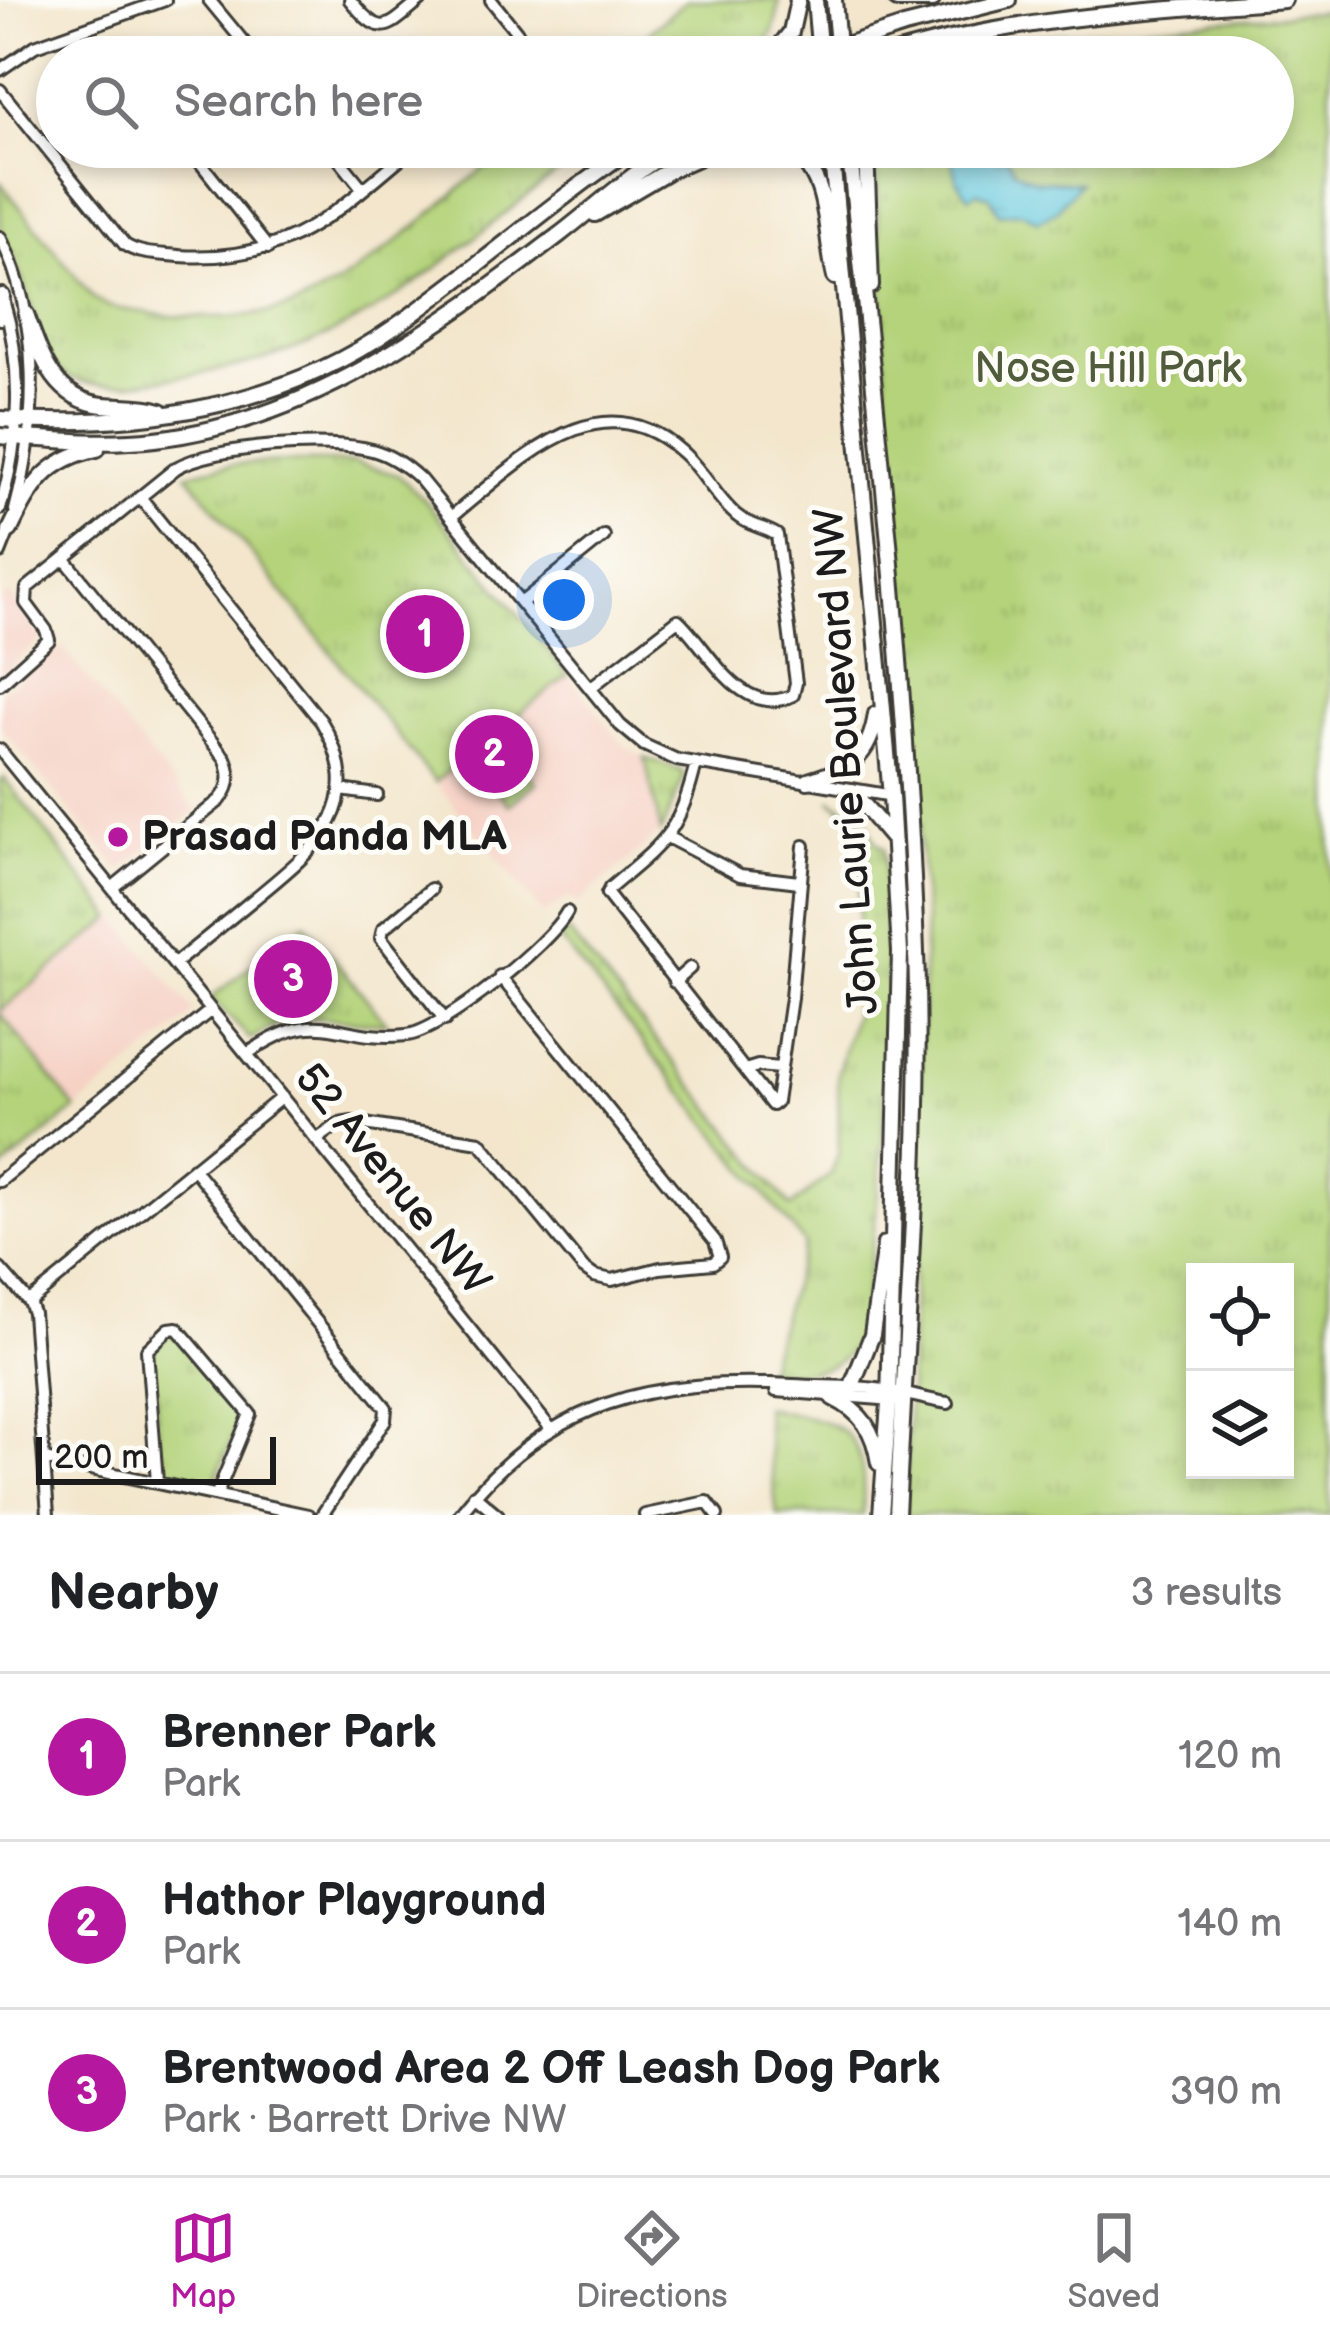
<!DOCTYPE html>
<meta charset="utf-8">
<style>
:root{--surface:#fff;--page:#f6f6f6;--text:#202124;--muted:#757577;--line:#e0e0e0;--accent:#b5179e}
body{margin:0;font-family:"Balsamiq Sans",sans-serif;background:var(--page);color:var(--text)}
.controls{position:absolute;right:36px;bottom:36px;display:grid;overflow:hidden;border-radius:0px;box-shadow:0 6px 18px #0003}
.controls button{width:108px;height:108px;display:grid;place-items:center;padding:0;border:0;border-bottom:3px solid var(--line);background:var(--surface);color:var(--text);font:60px sans-serif}
.scale{position:absolute;left:36px;bottom:30px;width:240px;box-sizing:border-box;padding-left:12px;border:6px solid #1c1c1c;border-top:0;font-size:33px;line-height:42px;white-space:nowrap;color:#1c1c1c;-webkit-text-stroke:9px #fdfcf7;paint-order:stroke}
.you{position:absolute;left:564px;top:600px;width:42px;height:42px;margin:-30px;border:9px solid #fff;border-radius:50%;background:#1a73e8;box-shadow:0 0 0 18px #1a73e833}
.badge{display:grid;place-items:center;width:78px;height:78px;border-radius:50%;background:var(--accent);color:#fff;font-size:39px;font-weight:700}
.pin{position:absolute;translate:-50% -50%;border:6px solid #fff;box-shadow:0 3px 12px #0006}
.list{margin:0;padding:0;list-style:none}
h2{display:flex;justify-content:space-between;align-items:center;height:156px;margin:0;padding:0 48px;font-size:51px}
h2 small{font-size:39px;font-weight:400;color:var(--muted)}
.list li{display:grid;grid-template-columns:78px 1fr auto;gap:36px;align-items:center;box-sizing:border-box;height:168px;padding:0 48px;border-top:3px solid var(--line)}
.list b{display:block;font-size:45px;white-space:nowrap}
.list p{margin:0;font-size:39px;white-space:nowrap;color:var(--muted)}
.list em{font-size:39px;font-style:normal;color:var(--muted)}
.icon{flex:none;width:66px;height:66px;fill:none;stroke:currentColor;stroke-width:2;stroke-linecap:round;stroke-linejoin:round}
.map{position:relative;flex:none;width:1330px;height:1515px;overflow:hidden}
.search{position:absolute;background:var(--surface);box-shadow:0 6px 18px #0003;left:36px;right:36px;top:36px;height:132px;display:flex;align-items:center;gap:30px;box-sizing:border-box;padding:0 42px;border-radius:66px;color:var(--muted);font-size:45px}
.sheet{height:660px;background:var(--surface)}
nav{display:flex;justify-content:space-around;align-items:center;box-sizing:border-box;height:168px;border-top:3px solid var(--line);background:var(--surface);font-size:33px;color:var(--muted)}
nav a{display:grid;justify-items:center;gap:6px}
nav .on{color:var(--accent)}
.map>svg:first-child{display:block}
.built{fill:#f6d1c5}
.grass{fill:#b4d37a;stroke:#68784b;stroke-width:3}
.park{fill:url(#park-tufts);stroke:#68784b;stroke-width:3;fill-rule:evenodd}
.water{fill:url(#water-ripples);stroke:#3e727c;stroke-width:3}
.lines{fill:none;stroke-linecap:round;stroke-linejoin:round}
.minor-casing{stroke:#3c3a36;stroke-width:16}
.major-casing{stroke:#3c3a36;stroke-width:20}
.minor{stroke:#fff;stroke-width:10}
.major{stroke:#fff;stroke-width:14}
.poi-dot{fill:#b5179e;stroke:#fdfcf7;stroke-width:4.5}
.labels{text-anchor:middle;dominant-baseline:central;stroke-width:10;stroke-linejoin:round;paint-order:stroke}
.park-label{font-size:42px;fill:#515c3d;stroke:#fdfcf7}
.street-label{font-size:42px;fill:#1c1c1c;stroke:#fdfcf7}
.poi-label{font-size:42px;font-weight:bold;fill:#1c1c1c;stroke:#fdfcf7;text-anchor:start}
</style>
<div class="map">
<svg width="1330" height="1515" viewBox="0 0 1330 1515">
<defs>
<pattern id="park-tufts" width="24" height="20" patternUnits="userSpaceOnUse" patternTransform="scale(3)"><rect width="24" height="20" fill="#b4d37a"/><path d="M3 7l-1-3M5 7V3M7 7l1-3M15 17l-1-3M17 17v-4M19 17l1-3" fill="none" stroke="#9ab569"/></pattern>
<pattern id="water-ripples" width="26" height="14" patternUnits="userSpaceOnUse" patternTransform="scale(3)"><rect width="26" height="14" fill="#60c7dd"/><path d="M2 4q2-2 4 0t4 0M15 11q2-2 4 0t4 0" fill="none" stroke="#53aabd"/></pattern>
</defs>
<rect width="100%" height="100%" fill="#fdfcf7"/>
<filter id="ink" filterUnits="userSpaceOnUse"><feTurbulence type="fractalNoise" baseFrequency=".00833" numOctaves="2"/><feDisplacementMap in="SourceGraphic" scale="24" xChannelSelector="R" yChannelSelector="G"/><feConvolveMatrix kernelMatrix="1 2 1 2 8 2 1 2 1" color-interpolation-filters="sRGB"/></filter>
<filter id="wash" filterUnits="userSpaceOnUse"><feTurbulence type="fractalNoise" baseFrequency=".004" numOctaves="4" result="noise"/><feDisplacementMap in="SourceGraphic" scale="48" xChannelSelector="R" yChannelSelector="G"/><feGaussianBlur stdDeviation="2.7" result="paint"/><feColorMatrix in="noise" values="0 0 0 0 0 0 0 0 0 0 0 0 0 0 0 0 0 1.4 0 .05"/><feComposite in="paint" operator="in"/></filter>
<g filter="url(#wash)">
<rect width="100%" height="100%" fill="#f3e6cc"/>
<!-- built -->
<path class="built" d="M 9,593 L 43,638 L 0,676 L 0,600 Z
M 62,647 L 196,811 L 120,870 L 0,727 L 0,693 Z
M 568,675 L 624,746 L 645,758 L 661,832 L 578,903 L 567,898 L 543,914 L 435,782 Z
M 0,779 L 193,1010 L 188,1019 L 76,1109 L 0,1013 Z"/>
<!-- grass -->
<path class="grass" d="M 519,762 L 536,783 L 509,805 L 492,784 Z"/>
<!-- park -->
<path class="park" d="M 687,0 L 779,0 C 777,27 772,41 750,57 L 620,57 Z
M 1330,11 L 1330,1515 L 905,1515 L 925,922 L 906,637 L 891,496 L 875,147 L 1273,147 L 1273,57 L 943,57 L 1027,37 ZM 1195,1272 L 1285,1272 L 1285,1470 L 1195,1470 Z
M 509,147 L 592,147 C 498,212 415,301 307,344 C 256,365 202,375 148,381 C 117,385 76,391 54,364 C 39,347 35,316 28,295 C 21,273 7,251 1,228 C 0,215 0,196 0,182 L 93,298 C 111,312 133,309 155,314 C 189,320 260,318 293,306 C 361,282 451,194 509,147 Z
M 353,462 L 398,475 L 425,500 L 568,675 L 484,742 L 494,737 L 511,758 L 495,771 L 477,748 L 435,782 L 187,474 C 239,458 298,463 353,462 Z
M 645,758 L 682,771 L 684,777 L 661,832 Z
M 4,778 L 113,918 L 0,1011 L 0,782 Z
M 830,799 L 867,821 L 876,842 L 884,848 C 891,994 889,1142 866,1288 C 862,1310 864,1339 845,1356 C 825,1375 792,1373 766,1371 L 805,1244 L 559,938 L 568,931 L 791,1207 L 831,1174 L 839,1152 L 838,1072 L 855,1013 L 861,840 L 848,815 Z
M 305,923 L 387,1024 L 303,1017 L 279,1024 L 250,1039 L 211,998 Z
M 0,1013 L 76,1109 L 0,1171 Z
M 178,1335 L 242,1413 L 216,1479 L 206,1485 L 168,1477 L 161,1470 L 152,1352 L 166,1336 Z
M 764,1407 C 845,1425 867,1423 863,1515 L 777,1515 Z"/>
<!-- water -->
<path class="water" d="M 949,147 C 977,147 1002,140 1014,170 L 1035,180 L 1080,183 L 1056,211 L 1039,221 L 1021,212 L 999,214 L 990,197 L 978,192 L 969,197 L 958,183 Z"/>
</g>
<g filter="url(#ink)">
<g class="lines">
<defs>
<path id="minor" d="M 209,0 L 256,57
M 350,0 C 382,39 386,29 421,0
M 491,0 L 523,40 L 524,57
M 0,70 L 35,46 L 165,0
M 0,90 L 125,245 C 140,255 161,254 179,256 C 291,263 335,212 414,147
M 188,147 L 268,248
M 329,147 L 363,189
M 0,237 C 41,317 38,424 15,510
M 140,497 L 321,721 C 372,806 315,849 254,899 C 227,921 201,943 174,964
M 0,509 C 20,438 24,370 3,299
M 452,516 C 518,464 598,376 682,452 C 703,470 715,497 736,515 C 747,525 764,527 777,535 L 796,683 L 793,695 C 741,721 708,647 678,620 L 590,688
M 0,553 L 10,528
M 64,558 L 225,758 C 232,774 231,787 220,800 L 112,888
M 521,603 L 604,536
M 0,684 L 49,640 L 46,630 L 26,603 L 27,588 L 176,468 C 213,446 330,438 372,450 C 391,455 406,466 420,479 L 620,725 L 644,745 L 677,760 L 893,796
M 0,750 L 551,1429
M 696,763 C 680,834 663,843 610,888 L 607,894 L 772,1105 L 776,1102 L 791,998 L 804,846
M 341,790 L 377,795
M 669,838 L 740,875 L 799,882
M 431,889 L 383,929 L 381,938 L 445,1020
M 674,982 L 690,968
M 247,1054 C 323,1001 334,1043 407,1035 C 442,1031 550,944 567,912
M 745,1070 L 758,1066 L 779,1068
M 316,1140 L 339,1124 L 352,1122 L 480,1142 L 583,1268 L 594,1276 L 612,1280 L 660,1268 L 713,1263 L 720,1257 L 715,1241 L 500,976
M 193,1168 L 386,1408 L 385,1420 L 322,1515
M 0,1181 L 211,1010
M 0,1269 L 29,1302 L 33,1313 L 48,1515
M 29,1302 L 282,1097
M 776,1391 L 894,1400
M 44,1459 L 308,1515
M 157,1482 L 147,1350 L 169,1329 L 177,1328 L 250,1414 L 217,1494
M 474,1495 L 498,1515
M 459,1515 C 548,1399 654,1378 793,1385 C 823,1387 855,1385 885,1390 C 906,1393 927,1400 948,1403
M 645,1515 L 707,1502 L 717,1515"/>
<path id="major" d="M 815,0 L 820,57
M 834,0 L 839,57
M 897,0 L 932,0
M 771,57 L 791,32 L 798,0
M 809,57 L 904,26 L 1009,0
M 882,57 C 1012,17 1148,11 1284,0
M 924,57 L 988,38
M 786,147 C 833,176 823,230 835,277
M 831,147 L 891,796 L 900,952 L 889,1403 L 881,1515
M 849,147 C 877,414 907,684 916,952 C 923,1139 906,1328 897,1515
M 866,147 L 871,286
M 595,214 L 670,170 L 722,147
M 26,314 C 41,355 53,399 103,405 C 123,407 142,405 161,411
M 0,317 L 2,296
M 0,419 C 136,429 279,408 393,328 C 475,271 550,203 634,147
M 0,436 C 52,440 103,445 155,439 C 309,422 440,326 559,235 C 598,205 633,172 676,147
M 10,530 C 31,486 47,459 97,449
M 808,781 C 849,769 870,758 876,714
M 852,791 L 891,837
M 851,1388 L 872,1335 L 885,1244
M 833,1398 C 862,1412 874,1431 879,1463"/>
</defs>
<!-- minor casing -->
<use href="#minor" class="minor-casing"/>
<!-- major casing -->
<use href="#major" class="major-casing"/>
<!-- minor -->
<use href="#minor" class="minor"/>
<!-- major -->
<use href="#major" class="major"/>
</g>
</g>
<!-- markers -->
<circle class="poi-dot" cx="118" cy="837" r="12"/>
<g class="labels">
<!-- park labels -->
<g class="park-label">
<text x="1108" y="369">Nose Hill Park</text>
</g>
<!-- street labels -->
<g class="street-label">
<text transform="translate(847 761) rotate(-94)">John Laurie Boulevard NW</text>
<text transform="translate(392 1180) rotate(51)">52 Avenue NW</text>
</g>
<!-- poi labels -->
<g class="poi-label">
<text x="142" y="837">Prasad Panda MLA</text>
</g>
</g>
</svg>
<div class="controls">
<button><svg class="icon" aria-label="locate" viewBox="0 0 24 24"><circle cx="12" cy="12" r="6"/><path d="M12 2v4M12 18v4M2 12h4M18 12h4"/></svg></button>
<button><svg class="icon" aria-label="layers" viewBox="0 0 24 24"><path d="M12 4l9 5-9 5-9-5zM3 14l9 5 9-5"/></svg></button>
</div>
<div class="scale">200 m</div>
<div class="you"></div>
<div class="pin badge" style="left:425px;top:634px">1</div>
<div class="pin badge" style="left:494px;top:754px">2</div>
<div class="pin badge" style="left:293px;top:979px">3</div>
<div class="search"><svg class="icon" aria-label="search" viewBox="0 0 24 24"><circle cx="10" cy="10" r="6"/><path d="M15 15l6 6"/></svg>Search here</div>
</div>
<section class="sheet">
<h2>Nearby<small>3 results</small></h2>
<ul class="list">
<li><span class="badge">1</span><div><b>Brenner Park</b><p>Park</p></div><em>120 m</em></li>
<li><span class="badge">2</span><div><b>Hathor Playground</b><p>Park</p></div><em>140 m</em></li>
<li><span class="badge">3</span><div><b>Brentwood Area 2 Off Leash Dog Park</b><p>Park · Barrett Drive NW</p></div><em>390 m</em></li>
</ul>
</section>
<nav>
<a class="on"><svg class="icon" aria-label="map" viewBox="0 0 24 24"><path d="M3 6l6-2 6 2 6-2v14l-6 2-6-2-6 2zM9 4v14M15 6v14"/></svg>Map</a>
<a><svg class="icon" aria-label="directions" viewBox="0 0 24 24"><path d="M12 3l9 9-9 9-9-9zM9 14v-3h6M13 9l2 2-2 2"/></svg>Directions</a>
<a><svg class="icon" aria-label="saved" viewBox="0 0 24 24"><path d="M7 4h10v16l-5-4-5 4z"/></svg>Saved</a>
</nav>
